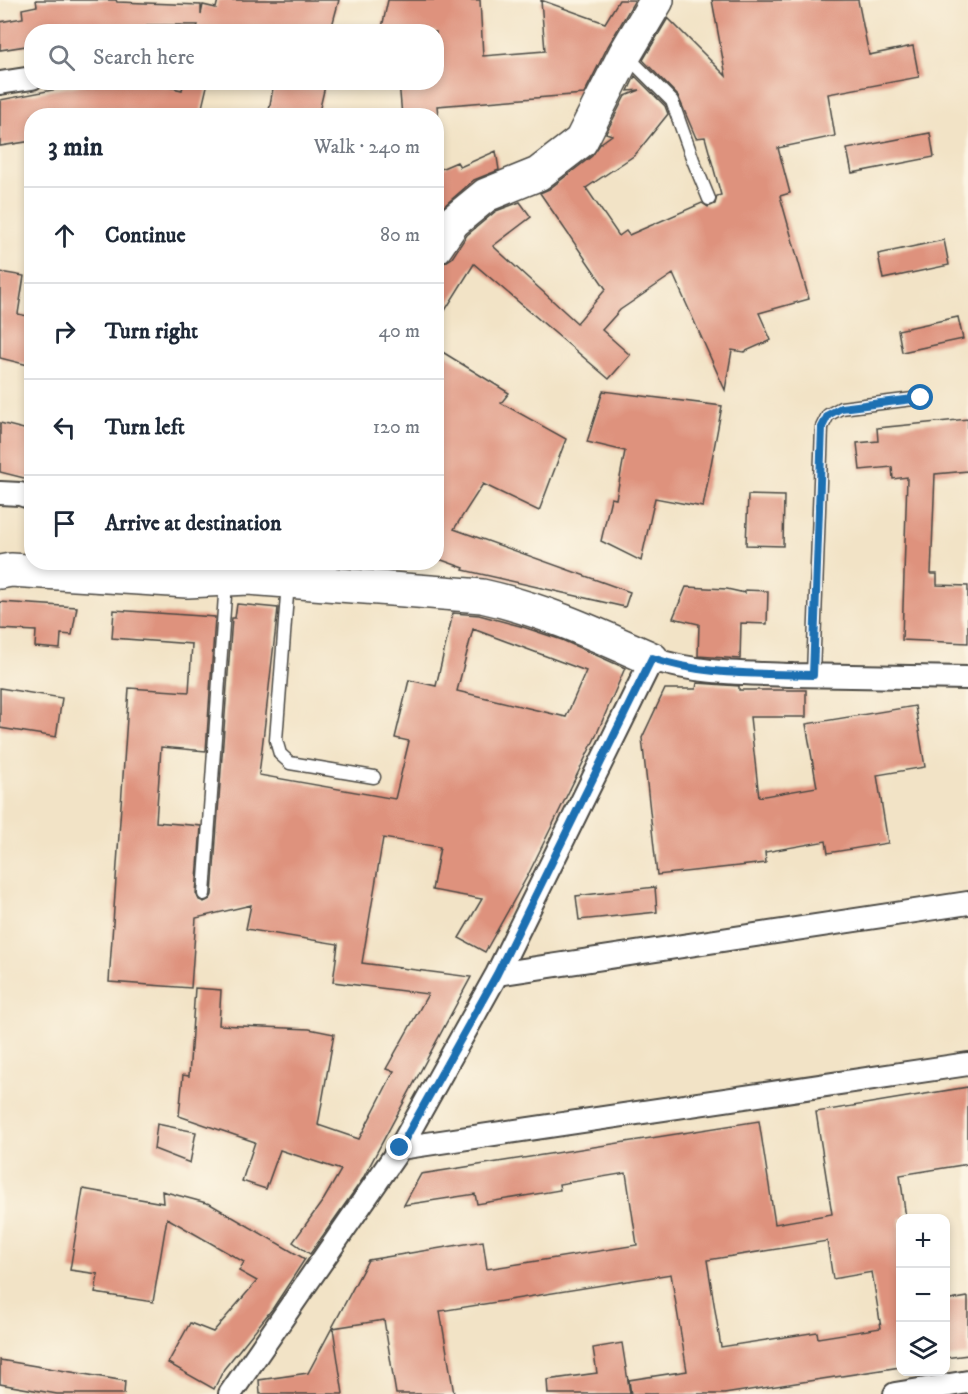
<!DOCTYPE html>
<meta charset="utf-8">
<style>
:root{--surface:#fff;--page:#f2f2f3;--text:#1f2937;--muted:#747a83;--line:#e0e1e3}
body{margin:0;font-family:"IM FELL DW Pica",serif;background:var(--page);color:var(--text)}
.controls{position:absolute;right:18px;bottom:18px;display:grid;overflow:hidden;border-radius:12px;box-shadow:0 3px 9px #0003}
.controls button{width:54px;height:54px;display:grid;place-items:center;padding:0;border:0;border-bottom:2px solid var(--line);background:var(--surface);color:var(--text);font:30px sans-serif}
.stop{position:absolute;width:18px;height:18px;margin:-14px;border:4px solid #1f6fb2;border-radius:50%;background:#fff}
.stop.end{background:#1f6fb2;border-color:#fff;box-shadow:0 2px 6px #0008}
.list{margin:0;padding:0;list-style:none}
h2{display:flex;justify-content:space-between;align-items:center;height:78px;margin:0;padding:0 24px;font-size:26px}
h2 small{font-size:20px;font-weight:400;color:var(--muted)}
.list li{display:grid;grid-template-columns:39px 1fr auto;gap:18px;align-items:center;box-sizing:border-box;height:96px;padding:0 24px;border-top:2px solid var(--line)}
.list b{display:block;font-size:22px;white-space:nowrap}
.list em{font-size:20px;font-style:normal;color:var(--muted)}
.icon{flex:none;width:33px;height:33px;fill:none;stroke:currentColor;stroke-width:2;stroke-linecap:round;stroke-linejoin:round}
.map{position:relative;flex:none;width:968px;height:1394px;overflow:hidden}
.search{position:absolute;background:var(--surface);box-shadow:0 3px 9px #0003;left:24px;top:24px;width:420px;height:66px;display:flex;align-items:center;gap:15px;box-sizing:border-box;padding:0 21px;border-radius:24px;color:var(--muted);font-size:22px}
.panel{position:absolute;background:var(--surface);box-shadow:0 3px 9px #0003;left:24px;top:108px;width:420px;height:462px;border-radius:24px}
.map>svg:first-child{display:block}
.building{fill:#de927d;fill-rule:evenodd}
.lines{fill:none;stroke-linecap:round;stroke-linejoin:round}
.lane-casing{stroke:#494742;stroke-width:15}
.street-casing{stroke:#494742;stroke-width:26}
.secondary-casing{stroke:#494742;stroke-width:36}
.lane{stroke:#fff;stroke-width:12}
.street{stroke:#fff;stroke-width:22}
.secondary{stroke:#fff;stroke-width:33}
.route{stroke:#1f6fb2;stroke-width:8}
</style>
<div class="map">
<svg width="968" height="1394" viewBox="0 0 968 1394">
<rect width="100%" height="100%" fill="#fcf5e5"/>
<filter id="ink" filterUnits="userSpaceOnUse"><feTurbulence type="fractalNoise" baseFrequency=".0167" numOctaves="2"/><feDisplacementMap in="SourceGraphic" scale="12" xChannelSelector="R" yChannelSelector="G"/><feConvolveMatrix kernelMatrix="1 2 1 2 8 2 1 2 1" color-interpolation-filters="sRGB"/></filter>
<filter id="wash" filterUnits="userSpaceOnUse"><feTurbulence type="fractalNoise" baseFrequency=".008" numOctaves="4" result="noise"/><feDisplacementMap in="SourceGraphic" scale="24" xChannelSelector="R" yChannelSelector="G"/><feGaussianBlur stdDeviation="1.35" result="paint"/><feColorMatrix in="noise" values="0 0 0 0 0 0 0 0 0 0 0 0 0 0 0 0 0 1.4 0 .05"/><feComposite in="paint" operator="in"/></filter>
<g filter="url(#wash)">
<rect width="100%" height="100%" fill="#f2e3c6"/>
<g id="blocks">
<!-- building -->
<path class="building" d="M 36,0 L 116,0 L 117,2 L 201,5 L 201,14 L 203,5 L 216,8 L 218,0 L 339,0 L 332,26 L 320,23 L 319,32 L 196,32 L 198,25 L 147,25 L 146,32 L 32,32 L 32,45 L 0,50 L 0,22 L 23,18 L 22,9 L 37,6 Z
M 388,0 L 480,0 L 483,56 L 545,51 L 541,0 L 605,23 L 619,0 L 635,0 L 608,46 L 584,94 L 437,106 L 438,116 L 402,116 L 399,82 L 436,82 L 436,32 L 381,32 Z
M 712,0 L 858,0 L 869,55 L 913,46 L 919,77 L 828,94 L 835,136 L 778,148 L 790,193 L 780,196 L 809,299 L 759,313 L 771,340 L 744,352 L 732,350 L 725,390 L 673,274 L 620,310 L 602,330 L 630,355 L 609,379 L 474,264 L 436,325 L 436,273 L 441,265 L 452,258 L 467,235 L 496,211 L 520,202 L 531,217 L 493,246 L 577,323 L 606,289 L 540,193 L 549,189 L 592,156 L 601,143 L 612,135 L 606,133 L 625,96 L 640,90 L 628,91 L 635,76 L 665,106 L 668,114 L 635,155 L 586,188 L 619,236 L 626,231 L 629,235 L 702,203 L 708,207 L 715,204 L 717,196 L 721,195 L 705,137 L 696,138 L 678,96 L 643,60 L 668,18 L 726,76 Z
M 94,82 L 146,82 L 182,90 L 184,82 L 208,82 L 200,116 L 32,116 L 32,141 L 0,146 L 0,100 Z
M 274,82 L 326,82 L 318,116 L 268,116 Z
M 930,133 L 934,157 L 852,173 L 847,149 Z
M 496,151 L 499,170 L 474,180 L 436,213 L 436,171 L 457,162 L 460,167 Z
M 944,240 L 949,265 L 883,279 L 878,254 Z
M 0,272 L 24,276 L 18,314 L 32,317 L 32,366 L 0,358 Z
M 958,317 L 963,339 L 902,352 L 898,330 Z
M 436,348 L 509,393 L 501,403 L 566,439 L 539,511 L 483,484 L 454,529 L 630,592 L 625,607 L 463,570 L 464,568 L 436,558 Z
M 603,391 L 722,406 L 703,507 L 655,498 L 641,561 L 601,541 L 611,498 L 616,499 L 625,451 L 587,442 Z
M 968,419 L 968,471 L 935,474 L 931,574 L 937,574 L 937,585 L 968,586 L 968,643 L 902,640 L 907,477 L 893,479 L 892,467 L 860,470 L 857,443 L 878,441 L 877,428 Z
M 0,423 L 32,431 L 32,480 L 0,472 Z
M 748,495 L 784,496 L 783,546 L 746,545 Z
M 686,587 L 727,589 L 745,593 L 745,590 L 768,591 L 767,624 L 741,623 L 740,659 L 698,656 L 699,624 L 673,618 Z
M 0,602 L 77,607 L 72,635 L 61,634 L 60,649 L 35,647 L 36,631 L 0,629 Z
M 237,604 L 278,608 L 259,775 L 395,799 L 409,741 L 395,738 L 409,680 L 436,686 L 453,613 L 479,615 L 520,626 L 562,640 L 625,668 L 595,738 L 528,875 L 485,952 L 459,938 L 482,899 L 432,890 L 440,847 L 383,838 L 362,963 L 471,977 L 362,1180 L 310,1254 L 293,1242 L 324,1199 L 341,1170 L 280,1150 L 266,1189 L 242,1181 L 255,1142 L 179,1116 L 183,1075 L 189,1076 L 195,988 L 221,990 L 219,1025 L 309,1029 L 334,1034 L 318,1125 L 359,1139 L 394,1071 L 386,1069 L 428,994 L 333,982 L 338,944 L 246,929 L 251,905 L 196,918 L 191,988 L 109,982 L 129,688 L 189,692 L 192,644 L 112,638 L 114,610 L 215,617 L 206,751 L 161,747 L 156,822 L 201,826 L 196,893 L 199,900 L 204,902 L 210,899 L 212,895 L 232,618 L 235,618 ZM 473,629 L 586,671 L 566,717 L 457,691 Z
M 697,683 L 739,686 L 739,690 L 806,690 L 806,717 L 750,717 L 759,797 L 817,787 L 806,724 L 915,706 L 925,767 L 877,775 L 888,843 L 828,853 L 826,841 L 765,852 L 766,863 L 657,875 L 642,738 L 665,689 L 696,689 Z
M 0,688 L 62,698 L 56,737 L 0,728 Z
M 655,887 L 657,912 L 579,920 L 576,896 Z
M 968,1087 L 968,1164 L 900,1175 L 906,1218 L 900,1218 L 900,1367 L 724,1394 L 631,1394 L 629,1380 L 687,1371 L 671,1274 L 440,1311 L 454,1394 L 396,1394 L 384,1320 L 333,1328 L 343,1394 L 260,1394 L 259,1380 L 308,1373 L 368,1260 L 483,1241 L 487,1269 L 637,1245 L 626,1173 L 559,1184 L 560,1190 L 477,1204 L 475,1194 L 404,1205 L 421,1174 L 759,1121 L 775,1224 L 832,1214 L 816,1112 ZM 827,1241 L 833,1279 L 872,1272 L 881,1328 L 818,1338 L 817,1332 L 721,1347 L 707,1260 Z
M 157,1124 L 196,1132 L 190,1163 L 154,1149 Z
M 83,1189 L 163,1203 L 162,1191 L 210,1204 L 305,1259 L 273,1308 L 224,1369 L 214,1389 L 168,1363 L 190,1323 L 213,1332 L 257,1281 L 239,1271 L 244,1262 L 167,1218 L 153,1302 L 95,1293 L 98,1274 L 70,1270 Z
M 968,1297 L 968,1355 L 945,1358 L 945,1301 Z
M 622,1343 L 630,1394 L 548,1394 L 547,1380 L 597,1373 L 593,1348 Z
M 0,1360 L 125,1381 L 124,1394 L 57,1394 L 0,1384 Z"/>
</g>
</g>
<g filter="url(#ink)">
<use href="#blocks" fill-opacity="0" stroke="#494742" stroke-width="1.5"/>
<g class="lines">
<defs>
<path id="lane" d="M 626,55 L 672,101 L 693,160 L 709,199
M 288,582 L 276,740 L 280,754 L 290,763 L 374,777
M 813,675 L 822,427 L 828,415 L 841,408 L 921,398
M 204,894 L 226,581"/>
<path id="street" d="M 0,83 L 32,78
M 0,493 L 20,494 L 32,498
M 497,974 L 968,903
M 400,1148 L 968,1064
M 230,1394 L 400,1148 L 497,974 L 652,659 C 698,674 746,673 793,675 C 852,676 910,677 968,678
M 895,1394 L 968,1382"/>
<path id="secondary" d="M 436,247 L 453,222 L 486,195 L 538,174 L 581,141 L 625,54 L 657,0
M 0,572 L 11,570 L 187,581 L 248,578 L 482,596 C 542,609 596,634 652,659"/>
</defs>
<!-- lane casing -->
<use href="#lane" class="lane-casing"/>
<!-- street casing -->
<use href="#street" class="street-casing"/>
<!-- secondary casing -->
<use href="#secondary" class="secondary-casing"/>
<!-- lane -->
<use href="#lane" class="lane"/>
<!-- street -->
<use href="#street" class="street"/>
<!-- secondary -->
<use href="#secondary" class="secondary"/>
</g>
</g>
<g class="lines" filter="url(#ink)">
<!-- route -->
<path class="route" d="M 400,1148 L 497,974 L 652,658 C 704,676 759,673 813,675 L 822,427 L 828,415 L 841,408 L 921,398"/>
</g>
</svg>
<div class="controls">
<button>+</button>
<button>−</button>
<button><svg class="icon" aria-label="layers" viewBox="0 0 24 24"><path d="M12 4l9 5-9 5-9-5zM3 14l9 5 9-5"/></svg></button>
</div>
<div class="stop" style="left:921px;top:398px"></div>
<div class="stop end" style="left:400px;top:1148px"></div>
<div class="search"><svg class="icon" aria-label="search" viewBox="0 0 24 24"><circle cx="10" cy="10" r="6"/><path d="M15 15l6 6"/></svg>Search here</div>
<section class="panel">
<h2>3 min<small>Walk · 240 m</small></h2>
<ul class="list">
<li><svg class="icon" aria-label="ahead" viewBox="0 0 24 24"><path d="M12 20V5M6 11l6-6 6 6"/></svg><div><b>Continue</b></div><em>80 m</em></li>
<li><svg class="icon" aria-label="right" viewBox="0 0 24 24"><path d="M7 20v-9h11M14 6l5 5-5 5"/></svg><div><b>Turn right</b></div><em>40 m</em></li>
<li><svg class="icon" aria-label="left" viewBox="0 0 24 24"><path d="M17 20v-9H6M10 6l-5 5 5 5"/></svg><div><b>Turn left</b></div><em>120 m</em></li>
<li><svg class="icon" aria-label="arrive" viewBox="0 0 24 24"><path d="M6 21V4h12l-3 4 3 4H6"/></svg><div><b>Arrive at destination</b></div></li>
</ul>
</section>
</div>
